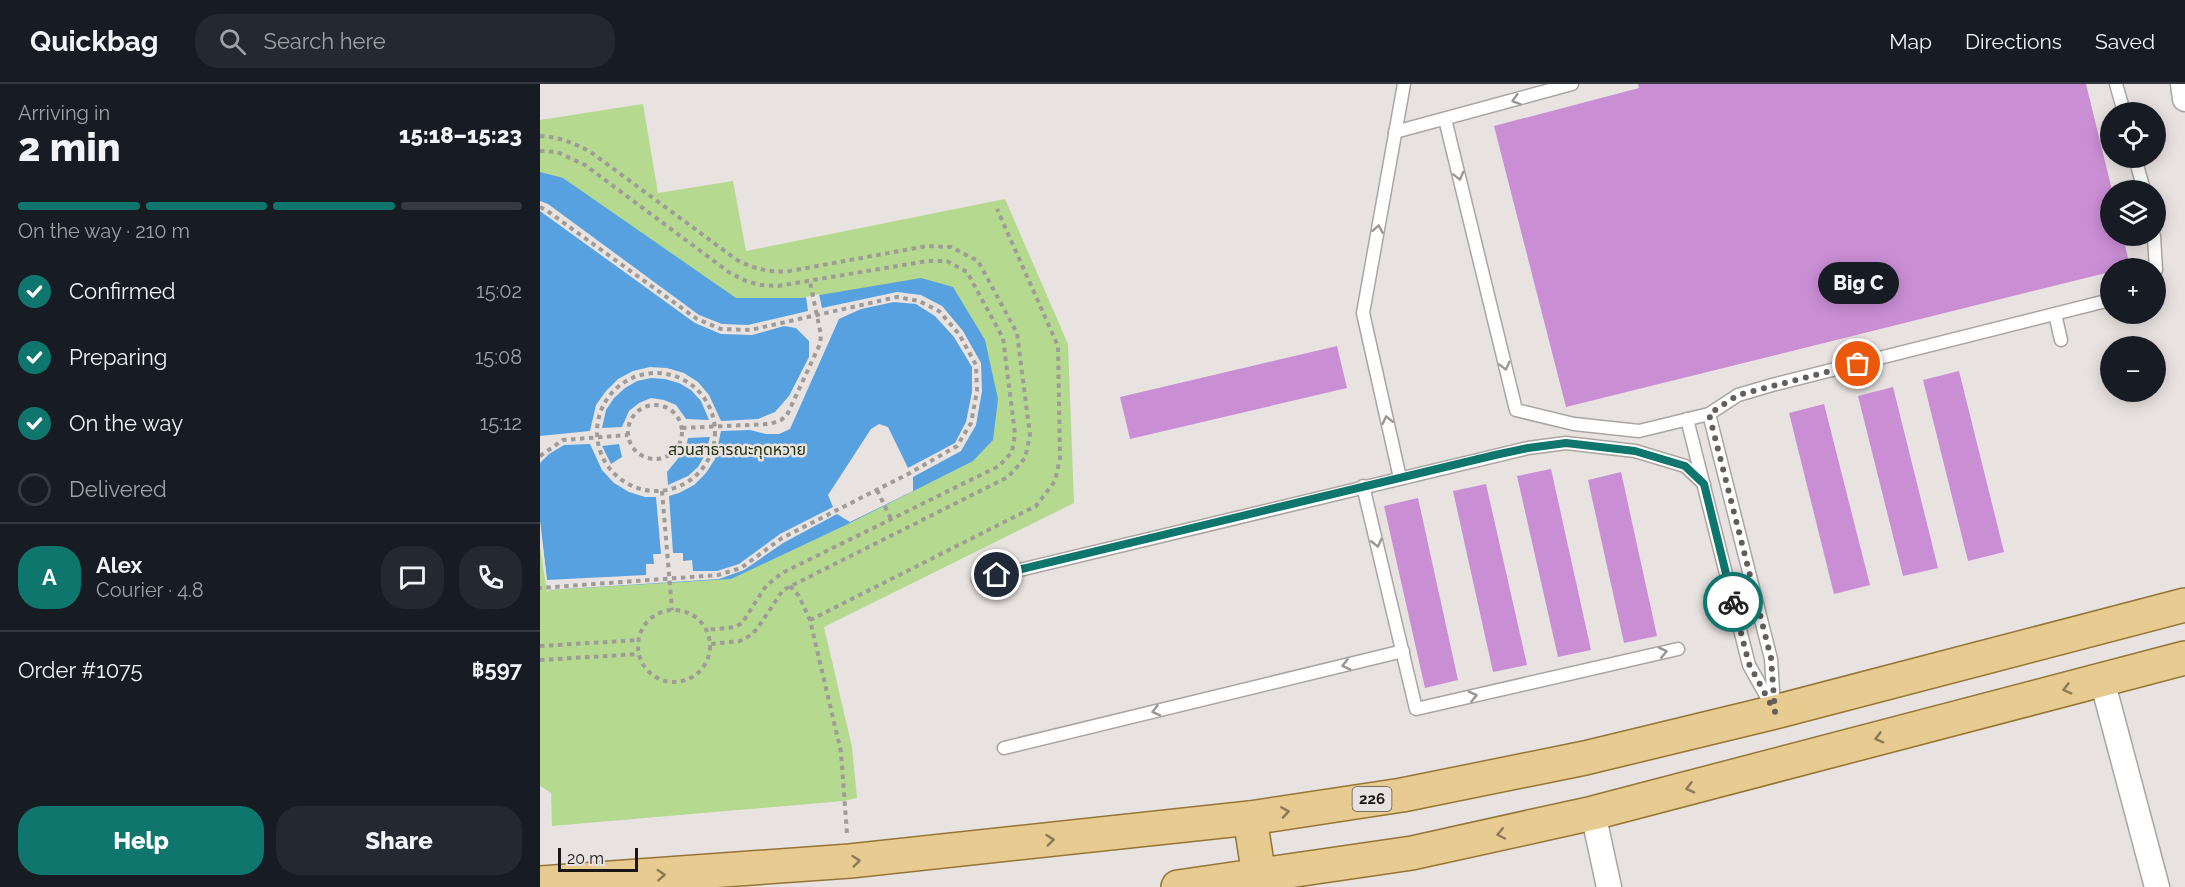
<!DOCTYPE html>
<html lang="en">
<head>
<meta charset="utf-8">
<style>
	body { margin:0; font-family:Raleway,"Noto Sans Thai",sans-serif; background:#242831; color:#f1f3f6; height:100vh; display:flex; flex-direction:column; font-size:22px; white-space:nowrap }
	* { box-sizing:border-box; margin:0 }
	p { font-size:20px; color:#9ea1a6 }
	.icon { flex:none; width:33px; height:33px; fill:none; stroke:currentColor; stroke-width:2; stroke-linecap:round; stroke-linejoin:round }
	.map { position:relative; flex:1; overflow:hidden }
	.sheet { display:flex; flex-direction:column; background:#171b24; width:540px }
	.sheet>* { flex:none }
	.buttons { position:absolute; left:1560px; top:18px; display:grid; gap:12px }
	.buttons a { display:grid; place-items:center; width:66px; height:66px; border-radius:50%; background:#171b24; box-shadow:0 3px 15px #0003; font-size:30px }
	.scale { position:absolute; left:18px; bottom:15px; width:80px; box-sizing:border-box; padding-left:6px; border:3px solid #191716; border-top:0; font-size:16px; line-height:21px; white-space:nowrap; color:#191716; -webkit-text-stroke:4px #e8e3e1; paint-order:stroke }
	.pin { position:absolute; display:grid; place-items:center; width:51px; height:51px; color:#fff; margin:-26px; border:3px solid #fff; border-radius:50%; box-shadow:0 2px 6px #0007 }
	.courier { position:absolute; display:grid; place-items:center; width:60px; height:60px; margin:-30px; border:4px solid #0f766e; border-radius:50%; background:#fff; color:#222; box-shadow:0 2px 8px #0007 }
	.bubble { position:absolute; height:42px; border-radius:21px; background:#171b24; box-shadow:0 3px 15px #0003; font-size:20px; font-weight:800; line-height:42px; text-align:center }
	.head em { font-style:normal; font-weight:800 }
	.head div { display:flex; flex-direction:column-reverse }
	.head { display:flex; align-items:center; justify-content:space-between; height:102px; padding:0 18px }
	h1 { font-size:39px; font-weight:800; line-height:45px }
	.bar { display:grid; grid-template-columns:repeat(4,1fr); gap:9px 6px; align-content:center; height:72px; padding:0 18px }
	.bar i { height:8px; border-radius:4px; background:#363941 }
	.bar .current { background:#0f766e }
	.bar p { grid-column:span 4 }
	.line { display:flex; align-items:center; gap:15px; padding:0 18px; border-top:2px solid #363941 }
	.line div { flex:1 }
	.round { display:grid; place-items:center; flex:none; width:63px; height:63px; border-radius:24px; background:#242831 }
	ol { padding:0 18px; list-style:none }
	li { display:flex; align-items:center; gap:18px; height:66px }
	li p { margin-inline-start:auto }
	li .icon { padding:6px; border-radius:50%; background:#0f766e; color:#fff; stroke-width:4 }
	li:last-child { color:#9ea1a6 }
	li i { width:33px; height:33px; border:3px solid #363941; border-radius:50% }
	.action { display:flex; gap:12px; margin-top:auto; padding:12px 18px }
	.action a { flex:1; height:69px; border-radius:24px; background:#0f766e; color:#fff; font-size:24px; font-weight:800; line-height:69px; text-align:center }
	.action a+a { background:#242831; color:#f1f3f6 }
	header { display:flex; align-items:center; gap:36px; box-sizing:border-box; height:84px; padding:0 30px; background:#171b24; border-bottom:2px solid #363941 }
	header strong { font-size:28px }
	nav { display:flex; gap:33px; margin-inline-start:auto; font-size:21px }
	.search { width:420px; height:54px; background:#242831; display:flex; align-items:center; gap:15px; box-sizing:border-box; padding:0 21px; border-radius:24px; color:#9ea1a6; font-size:22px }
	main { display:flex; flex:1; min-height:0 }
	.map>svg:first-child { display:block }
	.green { fill:#b5d98e }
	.water { fill:#57a1e1 }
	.pier { fill:#e8e3e1; fill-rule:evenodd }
	.building { fill:#ca8ed5 }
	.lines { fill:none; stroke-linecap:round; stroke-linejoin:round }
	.service-casing { stroke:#a9a5a3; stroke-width:15 }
	.minor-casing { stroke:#a9a5a3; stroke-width:27 }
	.primary-casing { stroke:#957535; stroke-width:36 }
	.path { stroke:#9f9b99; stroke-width:4; stroke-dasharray:4.5 4.5; stroke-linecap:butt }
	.service { stroke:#fff; stroke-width:12 }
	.minor { stroke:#fff; stroke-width:24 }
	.primary { stroke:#e8cb90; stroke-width:33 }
	.oneway { stroke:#989796 }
	.oneway2 { stroke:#8b7a59 }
	.done { stroke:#615e5d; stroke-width:6; stroke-dasharray:0 10.8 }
	.route { stroke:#0f766e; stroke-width:8 }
	.labels { text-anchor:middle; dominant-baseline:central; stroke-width:5; stroke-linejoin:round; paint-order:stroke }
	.shield { fill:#e8e3e1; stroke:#575453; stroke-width:1.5 }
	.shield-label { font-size:15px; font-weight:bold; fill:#191716 }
	.park-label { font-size:16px; fill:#22320f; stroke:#e8e3e1 }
</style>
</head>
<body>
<header>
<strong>Quickbag</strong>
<div class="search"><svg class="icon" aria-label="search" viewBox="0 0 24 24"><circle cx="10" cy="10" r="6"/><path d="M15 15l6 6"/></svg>Search here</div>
<nav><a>Map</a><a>Directions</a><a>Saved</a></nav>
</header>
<main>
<section class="sheet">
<div class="head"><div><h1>2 min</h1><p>Arriving in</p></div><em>15:18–15:23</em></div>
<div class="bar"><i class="current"></i><i class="current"></i><i class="current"></i><i></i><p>On the way · 210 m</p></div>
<ol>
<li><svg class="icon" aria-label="check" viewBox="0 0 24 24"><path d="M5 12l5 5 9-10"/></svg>Confirmed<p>15:02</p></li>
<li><svg class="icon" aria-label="check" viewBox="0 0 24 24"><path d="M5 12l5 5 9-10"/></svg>Preparing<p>15:08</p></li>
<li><svg class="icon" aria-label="check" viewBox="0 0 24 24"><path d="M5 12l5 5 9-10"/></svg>On the way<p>15:12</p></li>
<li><i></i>Delivered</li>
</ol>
<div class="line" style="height:108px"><b class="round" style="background:#0f766e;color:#fff">A</b><div><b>Alex</b><p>Courier · 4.8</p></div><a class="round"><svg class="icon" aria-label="chat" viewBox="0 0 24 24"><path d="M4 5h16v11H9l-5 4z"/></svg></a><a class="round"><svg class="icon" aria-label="phone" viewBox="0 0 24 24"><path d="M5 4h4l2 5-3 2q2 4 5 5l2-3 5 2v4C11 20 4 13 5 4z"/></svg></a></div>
<div class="line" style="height:78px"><div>Order #1075</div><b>฿597</b></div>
<div class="action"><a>Help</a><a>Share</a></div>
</section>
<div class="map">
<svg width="1645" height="803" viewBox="0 0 1645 803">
	<rect width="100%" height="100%" fill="#e8e3e1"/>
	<!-- green -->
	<polygon class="green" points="103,20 118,109 193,97 206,167 465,115 528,260 534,419 284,543 312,663 317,714 304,717 12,742 11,709 0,702 0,36"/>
	<!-- water -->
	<polygon class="water" points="0,88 23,94 196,214 262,214 381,194 413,203 445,256 458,315 453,356 433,377 310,439 191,495 8,506 0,437"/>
	<!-- pier -->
	<path class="pier" d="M0,117l8,3 151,111 23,9 26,1 60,-14 -2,-14 13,-3 3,14 75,-16 24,3 21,11 21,25 18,32 1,28 -6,34 -15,26 -48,26v14l-63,31 -13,-8 -54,29 -39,27 -25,9 -170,11 -2,3 -7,-47v-25l7,59 99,-5v-11h8l-1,-10h8l-5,-57h-11l-16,-5 -15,-9 -12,-13 -12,-26 -26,1 -15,9 -9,9v-27l50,-5 6,-26 10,-14 12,-12 15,-8 17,-4 17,1 17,5 14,9 11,13 12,26 37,-2 17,-7 14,-16 20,-39v-16l-13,-13 -12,-2 -32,9 -31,-1 -26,-11 -155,-112zM354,218l22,2 19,12 19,21 18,30v25l-6,30 -11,21 -47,25 -20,-41 -9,-3 -8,5 -43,66 5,12 -53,27 -41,30 -22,7h-24l-1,-11 -9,1v-8h-10l-4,-57 10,-3 15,-8 12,-12 9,-14 6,-28 29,-1 16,4h13l11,-5 49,-110 22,-10zM111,294l14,1 14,4 12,7 10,11 8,19 -23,-1 -10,-14 -12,-5 -13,-2 -12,5 -10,8 -7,16 -20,1 4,-18 8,-12 11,-10 12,-7zM170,353l-5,18 -7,12 -10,9 -20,9 -1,-13 18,-22 3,-12zM79,360l3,13 -11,7 -9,-18z"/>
	<!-- building -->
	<g class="building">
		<polygon points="1098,0 1546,0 1572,106 1570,152 1583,152 1590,183 1570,184 1570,188 1026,323 954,42 1099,4"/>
		<polygon points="797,262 807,304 590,355 580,313"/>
		<polygon points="1419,287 1464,468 1428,477 1383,296"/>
		<polygon points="1353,303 1398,484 1363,492 1318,312"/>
		<polygon points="1284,320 1330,501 1294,510 1249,329"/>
		<polygon points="1011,385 1051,566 1018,573 977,392"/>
		<polygon points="1081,388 1117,552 1084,559 1048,396"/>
		<polygon points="946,400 987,581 953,588 913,407"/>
		<polygon points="878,414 918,596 885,604 844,422"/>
	</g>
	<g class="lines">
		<!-- service casing -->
		<g class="service-casing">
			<g id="service">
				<polyline points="1576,0 1584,28"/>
				<polyline points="905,35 976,326 1034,340 1099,347 1169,330 1198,311 1232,301 1570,216"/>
				<polyline points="855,48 1032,0"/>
				<polyline points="1595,74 1604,106"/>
				<polyline points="1614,152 1616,186"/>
				<polyline points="1515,230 1521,256"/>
				<polyline points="1169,330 1231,575 1234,623"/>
				<polyline points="1147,335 1209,581 1234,626"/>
				<polyline points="860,394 823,229 864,0"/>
				<polyline points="823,402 876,625 1138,565"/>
				<polyline points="438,496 988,364 1026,359 1095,367 1145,382 1164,400"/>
				<polyline points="464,664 863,567"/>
			</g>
		</g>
		<!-- minor casing -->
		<g class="minor-casing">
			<g id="minor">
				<polyline points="1643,0 1645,15"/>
				<polyline points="1562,596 1617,803"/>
				<polyline points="1053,729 1069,803"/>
			</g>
		</g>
		<!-- primary casing -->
		<g class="primary-casing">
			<g id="primary">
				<polyline points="710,734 719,792"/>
				<polyline points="0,799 310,777 710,734 862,711 1045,674 1235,628 1645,521"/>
				<polyline points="638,803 872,769 1053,729 1645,574"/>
			</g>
		</g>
		<!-- path -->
		<g class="path">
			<path d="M0,52c19,1 35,7 52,17l145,107c18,9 33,13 53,11l137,-25 24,1 27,14 39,72 13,102 -5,23 -17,19 -225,113 -26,39 -6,6 -11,6 -30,3"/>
			<polyline points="0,67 17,68 45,81 190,189 206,197 220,201 238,202 387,177 407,177 427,188 463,254 475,350 472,368 459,382 242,489 226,502 202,539 195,543 167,546"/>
			<polyline points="0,123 6,126 157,235 181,245 210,246 357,213 379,217 399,227 419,250 436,281 437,307 431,339 417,362 370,389 242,454 201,484 178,491 0,504"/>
			<circle cx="116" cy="348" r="59"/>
			<circle cx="115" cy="348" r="27"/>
			<polyline points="142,344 230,340 241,336 247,331 280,260 281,251 270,198"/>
			<polyline points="0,372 23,356 88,351"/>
			<polyline points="337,406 351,435"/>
			<polyline points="122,407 132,526"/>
			<polyline points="250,502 259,512 270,536 301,668 307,750"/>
			<circle cx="134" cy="562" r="36"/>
			<polyline points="270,536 496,422 515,397 520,374 518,262 457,125"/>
			<polyline points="0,562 99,556"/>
			<polyline points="0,576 99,570"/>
		</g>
		<!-- service -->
		<use href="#service" class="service"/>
		<!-- minor -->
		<use href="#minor" class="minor"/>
		<!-- primary -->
		<use href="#primary" class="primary"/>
	</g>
	<!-- one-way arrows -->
	<defs><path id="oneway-chevron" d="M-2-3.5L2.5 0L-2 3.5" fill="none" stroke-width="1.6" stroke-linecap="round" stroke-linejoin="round" transform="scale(1.5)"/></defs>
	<g class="oneway">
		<use href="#oneway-chevron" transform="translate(976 16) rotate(164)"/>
		<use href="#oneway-chevron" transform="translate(919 92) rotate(76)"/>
		<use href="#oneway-chevron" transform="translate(838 145) rotate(-80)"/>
		<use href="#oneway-chevron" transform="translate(965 282) rotate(76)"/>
		<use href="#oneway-chevron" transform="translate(847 336) rotate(-103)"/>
		<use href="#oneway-chevron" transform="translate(837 459) rotate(77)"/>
		<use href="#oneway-chevron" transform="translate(1123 568) rotate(-13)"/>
		<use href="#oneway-chevron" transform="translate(806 581) rotate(166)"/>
		<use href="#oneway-chevron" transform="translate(933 612) rotate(-13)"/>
		<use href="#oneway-chevron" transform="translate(616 627) rotate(166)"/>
	</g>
	<g class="oneway2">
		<use href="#oneway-chevron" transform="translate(1527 605) rotate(165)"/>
		<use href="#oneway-chevron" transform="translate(1339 654) rotate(165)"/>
		<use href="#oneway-chevron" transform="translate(1150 704) rotate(165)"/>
		<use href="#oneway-chevron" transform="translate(745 728) rotate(-9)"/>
		<use href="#oneway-chevron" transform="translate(961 750) rotate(168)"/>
		<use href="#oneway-chevron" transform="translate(510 756) rotate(-6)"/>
		<use href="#oneway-chevron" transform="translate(316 777) rotate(-6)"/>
		<use href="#oneway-chevron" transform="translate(121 791) rotate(-4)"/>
	</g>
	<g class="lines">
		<!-- done -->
		<polyline class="done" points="1193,518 1209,580 1235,628 1231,574 1169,330 1198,311 1318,280"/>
		<!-- route -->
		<polyline class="route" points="457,491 955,371 988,364 1026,359 1095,367 1145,382 1164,400 1193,518"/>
	</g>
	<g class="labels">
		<!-- shield labels -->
		<rect class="shield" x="812.5" y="703" width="39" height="24" rx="4.5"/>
		<g class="shield-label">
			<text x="832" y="715">226</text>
		</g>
		<!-- park labels -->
		<g class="park-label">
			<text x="197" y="365">สวนสาธารณะกุดหวาย</text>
		</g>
	</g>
</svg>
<div class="buttons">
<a><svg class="icon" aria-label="locate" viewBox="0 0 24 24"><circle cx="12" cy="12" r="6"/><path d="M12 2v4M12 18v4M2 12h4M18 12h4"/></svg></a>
<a><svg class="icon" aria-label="layers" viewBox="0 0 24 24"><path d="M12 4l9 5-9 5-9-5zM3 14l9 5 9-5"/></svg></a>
<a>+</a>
<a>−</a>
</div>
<div class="scale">20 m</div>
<div class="pin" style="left:1318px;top:280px;background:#ea580c"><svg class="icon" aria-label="bag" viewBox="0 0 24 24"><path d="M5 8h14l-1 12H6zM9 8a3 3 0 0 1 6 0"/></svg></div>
<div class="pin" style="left:457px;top:491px;background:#1f2937"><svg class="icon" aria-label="home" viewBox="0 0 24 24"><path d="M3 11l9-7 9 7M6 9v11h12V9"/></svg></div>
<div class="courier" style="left:1193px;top:518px"><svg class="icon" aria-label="bike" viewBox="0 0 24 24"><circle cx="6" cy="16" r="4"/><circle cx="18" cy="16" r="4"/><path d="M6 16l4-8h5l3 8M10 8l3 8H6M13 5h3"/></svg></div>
<div class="bubble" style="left:1278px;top:178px;width:81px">Big C</div>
</div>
</main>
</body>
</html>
